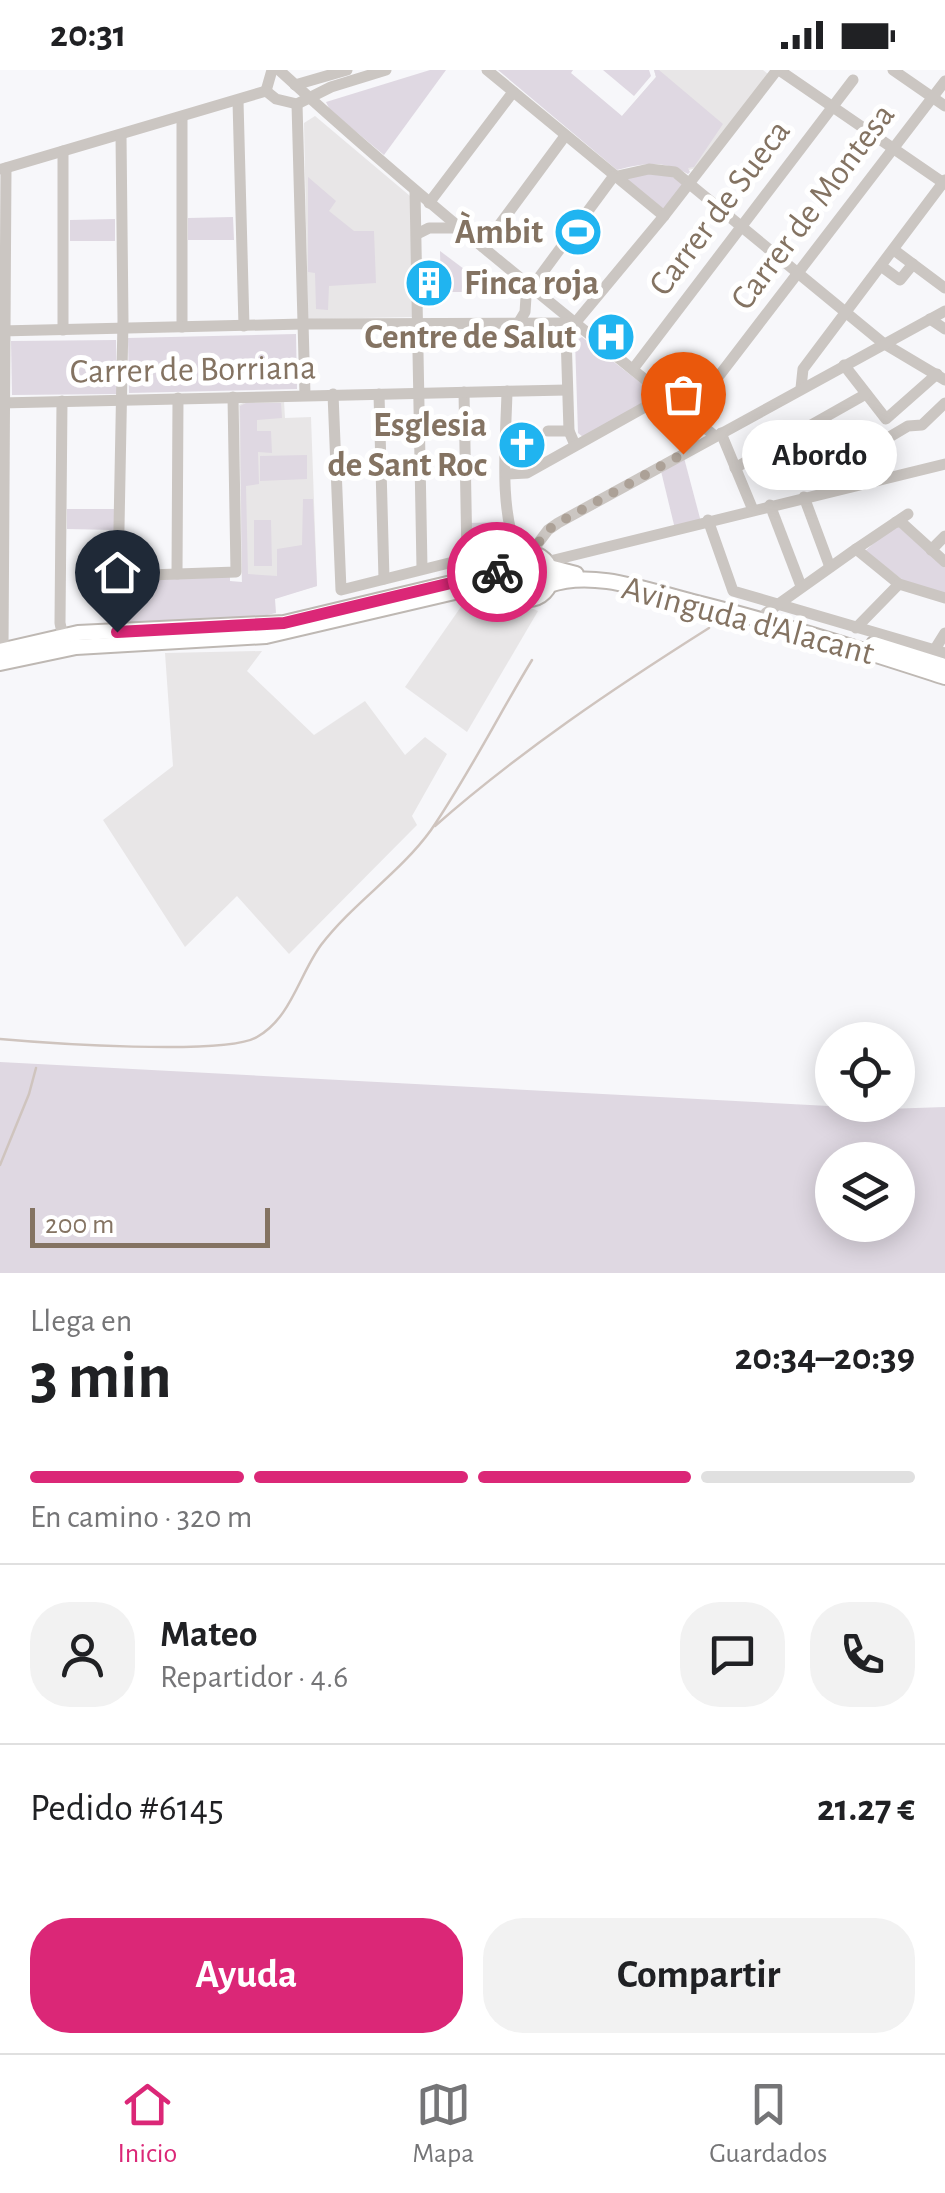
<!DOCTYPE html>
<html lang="es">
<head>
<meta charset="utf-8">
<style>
	body { margin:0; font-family:"Alegreya Sans",sans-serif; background:#f2f2f2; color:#202124; height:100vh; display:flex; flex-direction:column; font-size:38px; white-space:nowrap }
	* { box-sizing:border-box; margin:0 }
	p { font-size:32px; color:#757577 }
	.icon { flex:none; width:55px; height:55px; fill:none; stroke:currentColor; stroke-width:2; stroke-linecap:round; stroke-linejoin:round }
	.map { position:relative; height:1203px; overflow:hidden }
	.drawer { display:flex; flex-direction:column; background:#fff; flex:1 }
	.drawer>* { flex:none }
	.tools { position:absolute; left:815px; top:952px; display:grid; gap:20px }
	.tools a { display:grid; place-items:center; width:100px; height:100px; border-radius:50%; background:#fff; box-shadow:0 5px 25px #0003; font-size:50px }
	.scale { position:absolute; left:30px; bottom:25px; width:240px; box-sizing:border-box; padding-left:10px; border:5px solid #847362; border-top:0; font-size:28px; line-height:35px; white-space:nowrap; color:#847362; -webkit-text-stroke:8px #fff; paint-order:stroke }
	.pin { position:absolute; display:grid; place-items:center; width:85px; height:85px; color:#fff; margin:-102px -42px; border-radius:50% 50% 50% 0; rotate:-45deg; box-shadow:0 0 10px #0007 }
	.pin .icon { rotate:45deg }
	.courier { position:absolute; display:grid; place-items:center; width:100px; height:100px; margin:-50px; border:8px solid #db2777; border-radius:50%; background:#fff; color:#222; box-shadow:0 2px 12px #0007 }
	.bubble { position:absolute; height:70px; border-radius:35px; background:#fff; box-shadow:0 5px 25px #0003; font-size:32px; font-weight:600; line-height:70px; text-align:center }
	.head em { font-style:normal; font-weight:600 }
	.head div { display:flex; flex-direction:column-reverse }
	.head { display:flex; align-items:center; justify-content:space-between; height:170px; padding:0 30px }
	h1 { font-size:65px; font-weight:600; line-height:75px }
	.bar { display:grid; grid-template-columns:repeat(4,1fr); gap:15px 10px; align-content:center; height:120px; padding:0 30px }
	.bar i { height:12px; border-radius:8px; background:#e0e0e0 }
	.bar .current { background:#db2777 }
	.bar p { grid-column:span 4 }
	.line { display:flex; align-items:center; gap:25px; padding:0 30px; border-top:2px solid #e0e0e0 }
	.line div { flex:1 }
	.round { display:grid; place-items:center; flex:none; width:105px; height:105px; border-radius:40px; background:#f2f2f2 }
	.primary-button { display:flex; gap:20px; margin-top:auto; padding:20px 30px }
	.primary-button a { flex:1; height:115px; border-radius:40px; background:#db2777; color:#fff; font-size:40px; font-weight:600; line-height:115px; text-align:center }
	.primary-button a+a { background:#f2f2f2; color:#202124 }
	.status { display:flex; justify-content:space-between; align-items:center; height:70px; padding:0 50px; background:#fff; direction:ltr }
	.status svg { height:28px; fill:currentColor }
	.menu { display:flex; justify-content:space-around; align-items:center; height:140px; border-top:2px solid #e0e0e0; background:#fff; font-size:28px; color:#757577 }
	.menu a { display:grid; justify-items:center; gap:5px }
	.menu .current { color:#db2777 }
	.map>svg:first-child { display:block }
	.built { fill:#e8e6e7 }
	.green { fill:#dfd8e2; fill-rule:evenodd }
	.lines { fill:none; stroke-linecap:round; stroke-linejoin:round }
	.stream { stroke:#cfc4be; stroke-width:2.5 }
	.major-casing { stroke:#beb8b3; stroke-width:18 }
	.minor { stroke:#cbc6c2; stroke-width:11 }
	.major { stroke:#fff; stroke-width:14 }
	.done { stroke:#aca197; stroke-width:10; stroke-dasharray:0 18 }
	.route { stroke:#db2777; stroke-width:12 }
	.labels { text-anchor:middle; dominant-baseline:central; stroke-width:10; stroke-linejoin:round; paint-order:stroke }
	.street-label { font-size:35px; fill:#847362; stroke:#fff }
	.poi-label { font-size:35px; font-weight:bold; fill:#847362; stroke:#fff; text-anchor:end }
</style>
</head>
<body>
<div class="status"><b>20:31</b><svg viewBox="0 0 49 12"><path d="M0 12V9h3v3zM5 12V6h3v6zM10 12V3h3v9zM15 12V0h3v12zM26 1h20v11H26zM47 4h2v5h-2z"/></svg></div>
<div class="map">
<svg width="945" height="1203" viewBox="0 0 945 1203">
	<rect width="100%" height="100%" fill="#f7f7fa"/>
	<!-- built -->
	<g class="built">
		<polygon points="654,0 763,0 768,4 696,98 689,100 622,46 656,7"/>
		<polygon points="315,46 410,126 413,247 308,249 304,53"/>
		<polygon points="284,331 285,348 311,347 317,516 269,530 242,522 239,335 245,332"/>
		<polygon points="493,521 538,541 467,662 405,617 465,531"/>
		<polygon points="262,581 247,601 314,665 365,631 405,685 425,667 447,684 412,746 417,755 289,884 237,826 185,877 103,750 173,696 165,583"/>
	</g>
	<!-- green -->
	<g class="green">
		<polygon points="430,0 446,0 384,85 330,40 326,32"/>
		<path d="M498,0h75l-2,3 51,43 34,-39 -2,-7h5l64,54 -29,43 -6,1 2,4 -2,2c-25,-14 -44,-11 -71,-4z"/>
		<polygon points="603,0 649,0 651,6 634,26"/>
		<polygon points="664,101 685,115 664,142 621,108"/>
		<polygon points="308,107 336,131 329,141 354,161 374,161 376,213 329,216 328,240 316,239 315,203 308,202"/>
		<polygon points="233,147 234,170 188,170 188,148"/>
		<polygon points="115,149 115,171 70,171 70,150"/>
		<polygon points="440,181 468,202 462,222 441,222"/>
		<polygon points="296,264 297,319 129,323 128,268"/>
		<polygon points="582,267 651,321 651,331 583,367 578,363 575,271"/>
		<polygon points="116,270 117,324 12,325 11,271"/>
		<polygon points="246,333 281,333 282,348 257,350 257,361 271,361 272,383 258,382 259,414 246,416 248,504 277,506 277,479 302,475 303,429 313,429 317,516 275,529 276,543 250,549 234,548 233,558 117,561 119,506 230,503 230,511 242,512 240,336"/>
		<polygon points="683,384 701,452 675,459 660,397"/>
		<polygon points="307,385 307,409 260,411 260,386"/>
		<polygon points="67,439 114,439 114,460 67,459"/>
		<polygon points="254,450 271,450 272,496 254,496"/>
		<polygon points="503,452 512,481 503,487 471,482 468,453"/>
		<polygon points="893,456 899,457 945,498 945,526 908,514 865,481"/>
		<circle cx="529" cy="506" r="16"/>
		<path d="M0,992l886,47 59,-2v166h-945zM832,1090h66v65h-66z"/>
	</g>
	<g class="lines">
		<!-- stream -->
		<g class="stream">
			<path d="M435,756c84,-74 179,-138 274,-198"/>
			<path d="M0,969c45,4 224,17 257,-2 34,-19 42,-62 64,-92 32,-42 79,-72 110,-115 37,-54 67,-114 101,-170"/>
			<polyline points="0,1095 29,1024 36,998"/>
		</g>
		<!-- major casing -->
		<g class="major-casing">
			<g id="major">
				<circle cx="528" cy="506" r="23"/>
				<polyline points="549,497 576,504"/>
				<path d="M549,515c44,-16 100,6 144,17 85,21 168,48 252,75"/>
				<polyline points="874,574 945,596"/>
				<polyline points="0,581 78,563 284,553 506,500"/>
				<polyline points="0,593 76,577 266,566 463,520 488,516 509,518"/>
			</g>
		</g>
		<!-- minor -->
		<g class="minor">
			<path d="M279,0c140,128 288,247 436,366"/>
			<polyline points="487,0 664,146"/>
			<polyline points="779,0 945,114"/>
			<polyline points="893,0 945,36"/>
			<polyline points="295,15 347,0"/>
			<polyline points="266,21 276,29 297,34 331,17 386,0"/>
			<polyline points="266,21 272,0"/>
			<polyline points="238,31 244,256"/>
			<polyline points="297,34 305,325"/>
			<polyline points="182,47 182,257"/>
			<polyline points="2,99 266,21"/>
			<polyline points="613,107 649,99 675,102 883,273 945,310"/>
			<polyline points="415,121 422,498"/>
			<polyline points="429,133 513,22"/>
			<polyline points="417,164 429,158 460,158"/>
			<polyline points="483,177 565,66"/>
			<polyline points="894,180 945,218"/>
			<polyline points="881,196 900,210 913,194"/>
			<polyline points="532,217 613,107"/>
			<polyline points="930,249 945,259"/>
			<polyline points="519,252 525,242 527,212"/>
			<polyline points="63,260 63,81"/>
			<polyline points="0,261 303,254 577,253"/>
			<polyline points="844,295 886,349 937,304"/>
			<polyline points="633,299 853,10"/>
			<polyline points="801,318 803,299 945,110"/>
			<path d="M507,321c-1,49 -9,120 12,164"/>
			<polyline points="464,322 467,488"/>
			<polyline points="333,324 341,520 473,487 493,488 508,497"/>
			<polyline points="379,324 384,509"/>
			<polyline points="62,331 60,553 63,567"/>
			<polyline points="0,333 567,320"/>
			<polyline points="689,345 945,11"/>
			<polyline points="548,361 569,361"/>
			<polyline points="721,363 753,440"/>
			<polyline points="575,375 569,361 566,264 664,146 777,0"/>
			<polyline points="735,398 866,324"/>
			<polyline points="506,404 527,403 654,332 662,323"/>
			<polyline points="865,413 859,385 908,356 922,355 945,333"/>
			<polyline points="804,427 830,497"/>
			<polyline points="770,435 801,516"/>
			<polyline points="908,444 856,479 899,514 945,528"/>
			<polyline points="708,450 733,521 945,583"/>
			<polyline points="896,452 901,452 945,492"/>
			<polyline points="931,480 945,466"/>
			<polyline points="530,484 548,460 558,453 945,241"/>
			<polyline points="546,492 945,394"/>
			<polyline points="177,504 178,328"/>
			<polyline points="119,506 236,502 233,327"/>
			<polyline points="766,543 856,479"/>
			<polyline points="856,558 899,514"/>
			<polyline points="117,561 123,250 121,65"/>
			<polyline points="935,579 945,563"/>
			<polyline points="3,580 6,98"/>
		</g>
		<!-- major -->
		<use href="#major" class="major"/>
	</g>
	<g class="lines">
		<!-- done -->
		<path class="done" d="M497,502c14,-3 16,-18 33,-18l18,-24 10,-7 125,-69"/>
		<!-- route -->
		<polyline class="route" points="117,562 284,553 497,502"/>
	</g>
	<!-- icons -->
	<defs>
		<g id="stadium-disc" transform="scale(2.5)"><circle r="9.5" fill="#20b4f0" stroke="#fff"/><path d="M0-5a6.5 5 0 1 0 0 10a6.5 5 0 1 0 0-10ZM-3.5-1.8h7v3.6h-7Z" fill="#fff"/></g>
		<g id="building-disc" transform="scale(2.5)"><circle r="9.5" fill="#20b4f0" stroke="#fff"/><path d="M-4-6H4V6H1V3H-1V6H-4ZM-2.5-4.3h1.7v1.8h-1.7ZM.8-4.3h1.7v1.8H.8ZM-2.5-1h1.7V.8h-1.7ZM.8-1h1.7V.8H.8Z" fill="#fff"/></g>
		<g id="hospital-disc" transform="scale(2.5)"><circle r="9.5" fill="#20b4f0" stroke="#fff"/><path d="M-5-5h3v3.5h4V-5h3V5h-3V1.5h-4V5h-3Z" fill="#fff"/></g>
		<g id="church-disc" transform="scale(2.5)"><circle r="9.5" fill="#20b4f0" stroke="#fff"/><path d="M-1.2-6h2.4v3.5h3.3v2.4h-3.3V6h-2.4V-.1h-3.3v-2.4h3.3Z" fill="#fff"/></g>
	</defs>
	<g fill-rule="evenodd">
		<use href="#stadium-disc" x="578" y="162"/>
		<use href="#building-disc" x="429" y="213"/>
		<use href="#hospital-disc" x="611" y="267"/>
		<use href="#church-disc" x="522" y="375"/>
	</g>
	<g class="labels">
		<!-- street labels -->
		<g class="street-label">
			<text transform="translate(813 137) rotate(-53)">Carrer de Montesa</text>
			<text transform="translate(720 138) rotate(-53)">Carrer de Sueca</text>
			<text transform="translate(193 300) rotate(-1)">Carrer de Borriana</text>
			<text transform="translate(748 551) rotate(15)">Avinguda d'Alacant</text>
		</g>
		<!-- poi labels -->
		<g class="poi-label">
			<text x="543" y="162">Àmbit</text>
			<text x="464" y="213" text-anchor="start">Finca roja</text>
			<text x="576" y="267">Centre de Salut</text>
			<text x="487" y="355">Esglesia<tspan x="487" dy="40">de Sant Roc</tspan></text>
		</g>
	</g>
</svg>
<div class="tools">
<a><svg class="icon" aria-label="locate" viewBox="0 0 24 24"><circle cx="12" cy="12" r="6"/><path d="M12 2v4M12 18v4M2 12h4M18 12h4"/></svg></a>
<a><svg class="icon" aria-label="layers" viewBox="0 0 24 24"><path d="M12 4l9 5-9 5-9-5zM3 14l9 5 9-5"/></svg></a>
</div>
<div class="scale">200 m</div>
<div class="pin" style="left:683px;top:384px;background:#ea580c"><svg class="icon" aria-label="bag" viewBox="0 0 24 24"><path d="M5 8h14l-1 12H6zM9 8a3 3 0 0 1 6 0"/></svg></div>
<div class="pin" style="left:117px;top:562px;background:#1f2937"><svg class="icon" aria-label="home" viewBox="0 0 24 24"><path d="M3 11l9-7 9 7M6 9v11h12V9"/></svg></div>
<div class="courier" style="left:497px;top:502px"><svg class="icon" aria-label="bike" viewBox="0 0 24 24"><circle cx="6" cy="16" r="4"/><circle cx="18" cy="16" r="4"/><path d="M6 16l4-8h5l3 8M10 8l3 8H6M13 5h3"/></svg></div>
<div class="bubble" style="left:742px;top:350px;width:155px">Abordo</div>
</div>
<section class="drawer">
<div class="head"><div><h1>3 min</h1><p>Llega en</p></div><em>20:34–20:39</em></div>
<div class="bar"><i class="current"></i><i class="current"></i><i class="current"></i><i></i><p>En camino · 320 m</p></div>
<div class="line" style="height:180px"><a class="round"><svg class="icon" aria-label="person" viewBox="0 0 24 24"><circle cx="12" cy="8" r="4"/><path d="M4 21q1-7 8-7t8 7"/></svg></a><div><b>Mateo</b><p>Repartidor · 4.6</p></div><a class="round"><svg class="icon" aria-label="chat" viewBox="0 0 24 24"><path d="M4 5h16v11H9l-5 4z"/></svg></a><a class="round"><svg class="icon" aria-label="phone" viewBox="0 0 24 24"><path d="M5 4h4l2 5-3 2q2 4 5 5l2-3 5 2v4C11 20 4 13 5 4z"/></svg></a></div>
<div class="line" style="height:130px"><div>Pedido #6145</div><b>21.27 €</b></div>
<div class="primary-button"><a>Ayuda</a><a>Compartir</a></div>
</section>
<nav class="menu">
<a class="current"><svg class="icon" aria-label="home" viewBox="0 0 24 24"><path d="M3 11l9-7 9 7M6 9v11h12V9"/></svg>Inicio</a>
<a><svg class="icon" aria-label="map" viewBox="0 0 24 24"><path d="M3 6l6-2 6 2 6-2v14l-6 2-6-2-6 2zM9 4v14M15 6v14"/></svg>Mapa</a>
<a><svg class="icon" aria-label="saved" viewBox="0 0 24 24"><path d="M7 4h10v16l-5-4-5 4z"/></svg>Guardados</a>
</nav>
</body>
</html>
